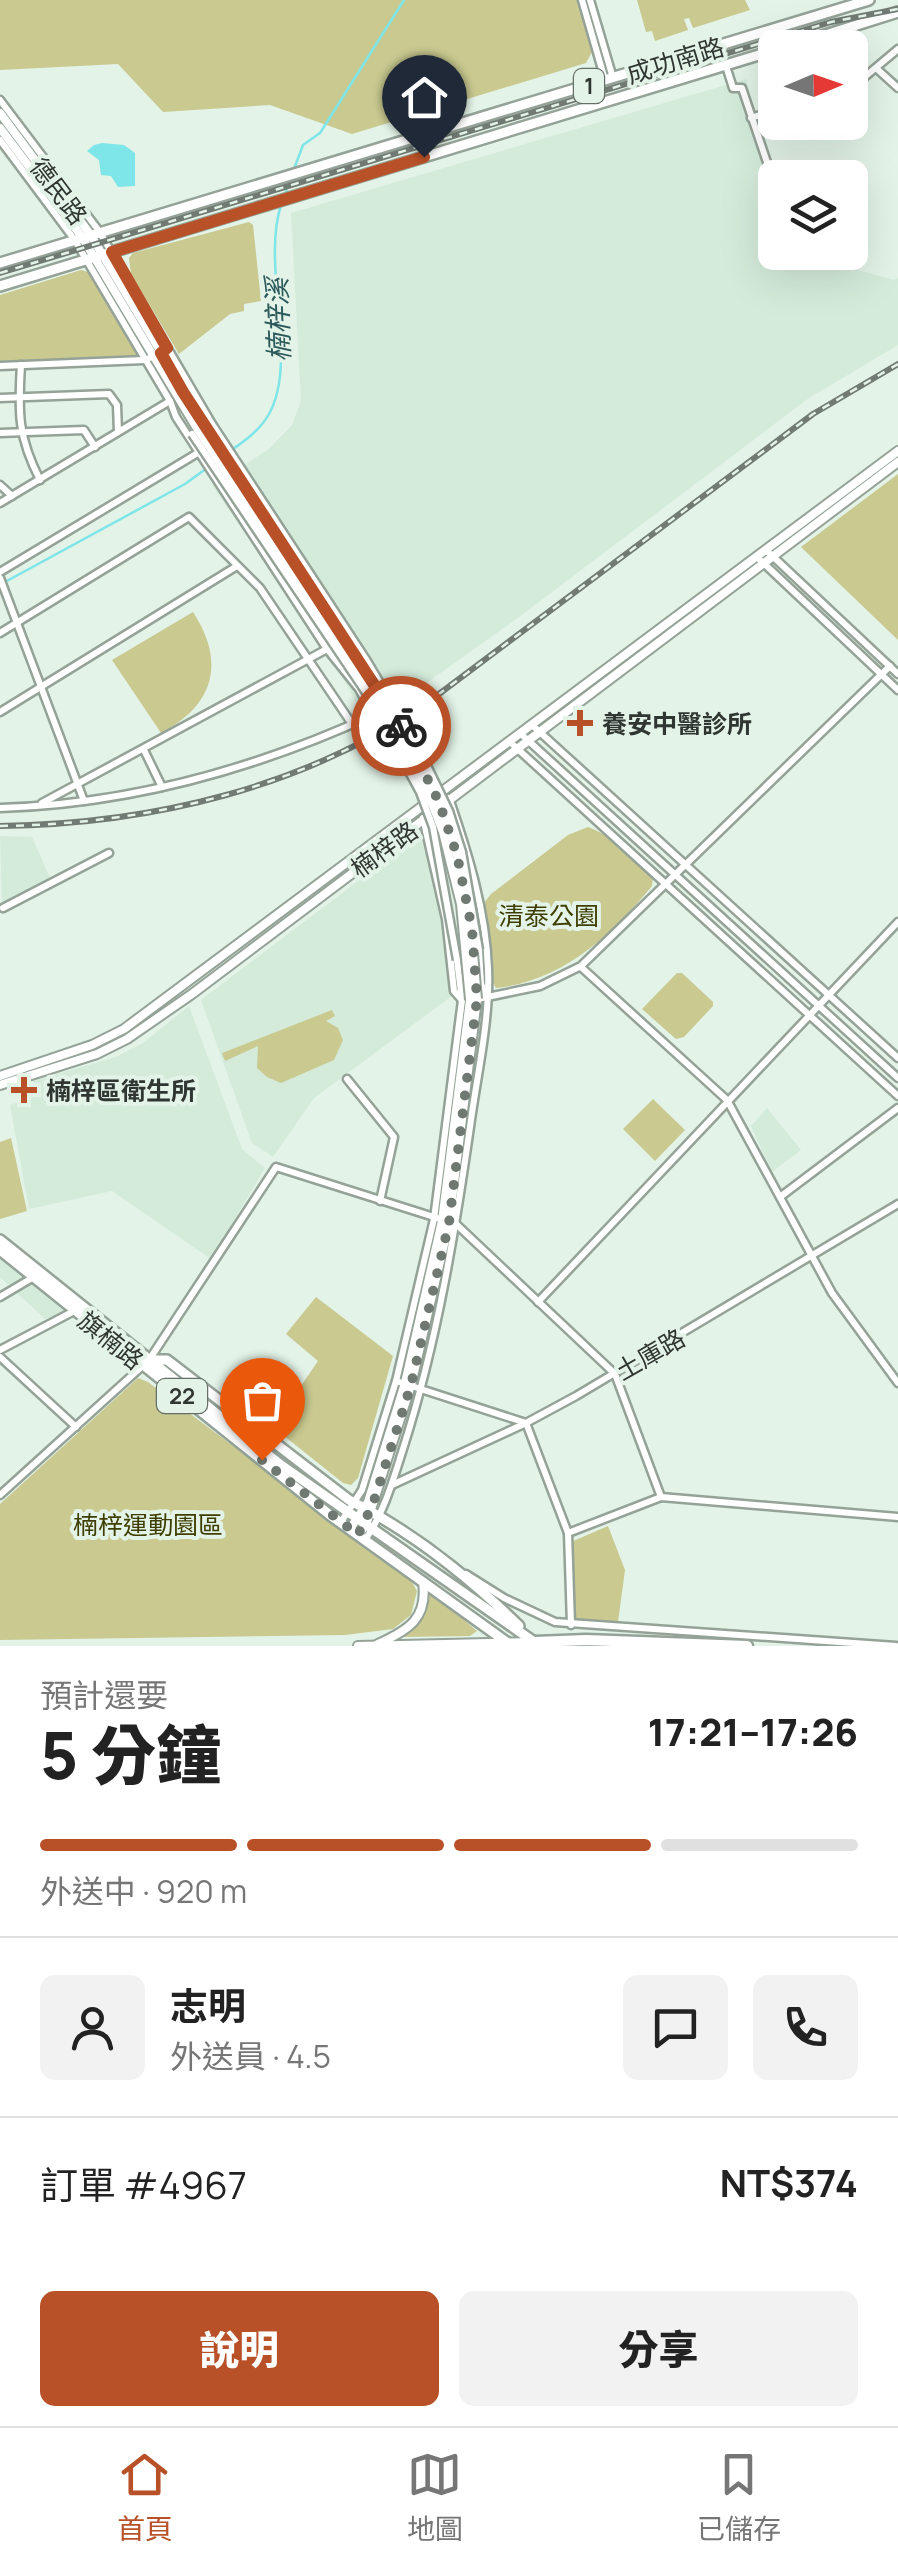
<!DOCTYPE html>
<html lang="zh-TW">
<head>
<meta charset="utf-8">
<style>
	body { margin:0; font-family:Manrope,"Noto Sans TC",sans-serif; background:#f2f2f2; color:#222; height:100vh; display:flex; flex-direction:column; font-size:38px; white-space:nowrap }
	* { box-sizing:border-box; margin:0 }
	p { font-size:32px; color:#767676 }
	.icon { flex:none; width:55px; height:55px; fill:none; stroke:currentColor; stroke-width:2; stroke-linecap:round; stroke-linejoin:round }
	.map { position:relative; height:1646px; overflow:hidden }
	.sheet { display:flex; flex-direction:column; background:#fff; flex:1 }
	.sheet>* { flex:none }
	.needle { width:65px; rotate:88deg }
	.tools { position:absolute; left:758px; top:30px; display:grid; gap:20px }
	.tools a { display:grid; place-items:center; width:110px; height:110px; border-radius:15px; background:#fff; box-shadow:0 10px 40px #0002; font-size:50px }
	.pin { position:absolute; display:grid; place-items:center; width:85px; height:85px; color:#fff; margin:-102px -42px; border-radius:50% 50% 50% 0; rotate:-45deg; box-shadow:0 0 10px #0007 }
	.pin .icon { rotate:45deg }
	.courier { position:absolute; display:grid; place-items:center; width:100px; height:100px; margin:-50px; border:8px solid #b85127; border-radius:50%; background:#fff; color:#222; box-shadow:0 2px 12px #0007 }
	.overview em { font-style:normal; font-weight:800 }
	.overview div { display:flex; flex-direction:column-reverse }
	.overview { display:flex; align-items:center; justify-content:space-between; height:170px; padding:0 40px }
	h1 { font-size:65px; font-weight:800; line-height:75px }
	.bar { display:grid; grid-template-columns:repeat(4,1fr); gap:15px 10px; align-content:center; height:120px; padding:0 40px }
	.bar i { height:12px; border-radius:8px; background:#e0e0e0 }
	.bar .current { background:#b85127 }
	.bar p { grid-column:span 4 }
	.line { display:flex; align-items:center; gap:25px; padding:0 40px; border-top:2px solid #e0e0e0 }
	.line div { flex:1 }
	.round { display:grid; place-items:center; flex:none; width:105px; height:105px; border-radius:15px; background:#f2f2f2 }
	.primary-button { display:flex; gap:20px; margin-top:auto; padding:20px 40px }
	.primary-button a { flex:1; height:115px; border-radius:15px; background:#b85127; color:#fff; font-size:40px; font-weight:800; line-height:115px; text-align:center }
	.primary-button a+a { background:#f2f2f2; color:#222 }
	.menu { display:flex; justify-content:space-around; align-items:center; height:140px; border-top:2px solid #e0e0e0; background:#fff; font-size:28px; color:#767676 }
	.menu a { display:grid; justify-items:center; gap:5px }
	.menu .current { color:#b85127 }
	.map>svg:first-child { display:block }
	.built { fill:#d4ebda }
	.green { fill:#c9c990 }
	.water { fill:#7ee5e8 }
	.lines { fill:none; stroke-linecap:round; stroke-linejoin:round }
	.stream { stroke:#7ee5e8; stroke-width:2.5 }
	.minor-casing { stroke:#94a297; stroke-width:11 }
	.tertiary-casing { stroke:#94a297; stroke-width:12 }
	.primary-casing { stroke:#94a297; stroke-width:14 }
	.motorway-casing { stroke:#94a297; stroke-width:15 }
	.minor { stroke:#fff; stroke-width:6 }
	.tertiary { stroke:#fff; stroke-width:8 }
	.primary { stroke:#fff; stroke-width:9 }
	.motorway { stroke:#fff; stroke-width:10 }
	.rail-casing { stroke:#717b74; stroke-width:6 }
	.rail { stroke:#e3f3e7; stroke-width:2.5; stroke-dasharray:8; stroke-linecap:butt }
	.minor-bridge-casing { stroke:#94a297; stroke-width:11; stroke-linecap:butt }
	.tertiary-bridge-casing { stroke:#94a297; stroke-width:12; stroke-linecap:butt }
	.minor-bridge { stroke:#fff; stroke-width:6 }
	.tertiary-bridge { stroke:#fff; stroke-width:8 }
	.done { stroke:#6f7871; stroke-width:10; stroke-dasharray:0 18 }
	.route { stroke:#b85127; stroke-width:12 }
	.poi-dot { fill:#b85127; stroke:#e3f3e7; stroke-width:4 }
	.labels { text-anchor:middle; dominant-baseline:central; stroke-width:8; stroke-linejoin:round; paint-order:stroke }
	.shield { fill:#e3f3e7; stroke:#666f68; stroke-width:2.5 }
	.shield-label { font-size:22px; font-weight:bold; fill:#303632 }
	.street-label { font-size:25px; fill:#303632; stroke:#e3f3e7 }
	.poi-label { font-size:25px; font-weight:bold; fill:#303632; stroke:#e3f3e7; text-anchor:start }
	.park-label { font-size:25px; fill:#3f3e01; stroke:#e3f3e7 }
	.water-label { font-size:28px; font-style:italic; fill:#2d5b5c; stroke:#e3f3e7 }
</style>
</head>
<body>
<div class="map">
<svg width="898" height="1646" viewBox="0 0 898 1646">
	<rect width="100%" height="100%" fill="#e3f3e7"/>
	<!-- built -->
	<g class="built">
		<polygon points="746,79 775,181 775,252 796,253 894,280 898,278 898,345 809,398 519,617 411,694 367,720 333,662 212,485 269,449 292,425 301,401 291,213"/>
		<polygon points="420,834 444,919 452,996 314,1098 273,1157 252,1143 201,1000"/>
		<polygon points="0,836 32,837 51,880 2,904"/>
		<polygon points="189,1006 242,1149 265,1168 211,1259 112,1191 29,1209 10,1105 37,1096 33,1081 116,1057 143,1043"/>
		<polygon points="767,1108 801,1150 772,1172 751,1126"/>
		<polygon points="0,1254 66,1311 45,1319 0,1277"/>
	</g>
	<!-- green -->
	<g class="green">
		<polygon points="0,0 577,0 593,50 586,63 352,134 270,105 163,112 118,64 0,70"/>
		<polygon points="637,0 745,0 750,10 693,28 689,18 684,19 688,30 655,41 652,31 646,32"/>
		<polygon points="249,222 253,225 261,301 244,304 244,311 230,314 179,354 131,274 129,258 133,253"/>
		<polygon points="81,270 91,273 138,357 0,361 0,295"/>
		<polygon points="898,474 898,640 801,547"/>
		<path d="M193,612c33,51 21,93 -32,121l-49,-73z"/>
		<path d="M588,827c27,10 45,31 65,51l-1,8c-41,50 -90,95 -156,102l-6,-10 -6,-75 7,-9 77,-59z"/>
		<polygon points="677,973 682,973 713,1002 713,1006 684,1037 676,1039 642,1009"/>
		<polygon points="332,1010 335,1016 326,1021 338,1028 343,1040 334,1060 281,1083 267,1077 257,1068 258,1046 225,1061 222,1053"/>
		<polygon points="653,1099 685,1130 655,1161 623,1129"/>
		<polygon points="11,1138 27,1211 0,1219 0,1142"/>
		<polygon points="316,1297 393,1356 358,1478 351,1485 343,1483 273,1427 318,1361 286,1334"/>
		<polygon points="138,1378 148,1382 410,1579 417,1591 411,1615 393,1629 345,1635 0,1640 0,1504"/>
		<polygon points="608,1526 625,1570 618,1622 573,1619 571,1542"/>
		<polygon points="431,1591 477,1631 470,1636 401,1637 422,1617"/>
	</g>
	<!-- water -->
	<polygon class="water" points="102,143 124,145 135,153 135,186 118,187 111,176 101,175 99,160 87,151 94,145"/>
	<g class="lines">
		<!-- stream -->
		<g class="stream">
			<polyline points="294,169 303,145 320,133 404,0"/>
			<polyline points="284,197 291,177"/>
			<path d="M230,451c15,-10 30,-21 39,-37 30,-54 -8,-147 12,-209"/>
			<polyline points="5,582 185,484 207,468"/>
		</g>
		<!-- minor casing -->
		<g class="minor-casing">
			<g id="minor">
				<polyline points="582,0 605,80"/>
				<polyline points="590,0 613,78"/>
				<polyline points="726,66 733,88 742,88 775,186"/>
				<polyline points="876,68 898,88"/>
				<polyline points="850,85 861,80 898,49"/>
				<polyline points="0,100 99,231 212,424"/>
				<polyline points="751,118 775,110"/>
				<path d="M0,140l74,99 96,162 6,16 151,232 32,40 14,26c-118,54 -243,89 -373,93"/>
				<polyline points="794,178 801,173"/>
				<path d="M21,365c-3,48 -3,72 19,115"/>
				<polyline points="0,366 144,360 158,355"/>
				<polyline points="0,398 109,394 117,405 118,432"/>
				<polyline points="0,433 84,430 95,447"/>
				<polyline points="0,485 12,496"/>
				<polyline points="0,503 170,401"/>
				<polyline points="766,550 898,674"/>
				<polyline points="757,557 898,690"/>
				<polyline points="0,572 201,451"/>
				<polyline points="0,578 84,801"/>
				<polyline points="0,633 189,517 260,588 352,724"/>
				<polyline points="0,712 237,566"/>
				<polyline points="532,725 898,1058"/>
				<polyline points="521,734 898,1078"/>
				<polyline points="510,742 898,1096"/>
				<polyline points="144,750 162,787"/>
				<polyline points="42,803 327,649"/>
				<polyline points="423,818 446,919 454,991 461,999"/>
				<polyline points="3,908 109,853"/>
				<polyline points="479,950 481,984 487,997"/>
				<polyline points="581,967 727,1100 832,1293 898,1383"/>
				<polyline points="473,1000 540,986 581,966 890,666"/>
				<polyline points="347,1079 394,1137 380,1201"/>
				<polyline points="780,1197 898,1108"/>
				<polyline points="0,1297 37,1275"/>
				<polyline points="538,1302 898,922"/>
				<polyline points="0,1350 76,1310"/>
				<polyline points="0,1357 76,1427"/>
				<polyline points="396,1381 526,1423 568,1533 571,1625"/>
				<polyline points="392,1485 526,1423 576,1396 898,1204"/>
				<polyline points="0,1495 149,1360 276,1167 456,1224 615,1374 661,1497"/>
				<polyline points="341,1522 362,1490 396,1381 434,1219 462,1000 457,960"/>
				<polyline points="568,1533 661,1497 898,1517"/>
				<path d="M365,1540c19,-27 28,-60 38,-91 35,-109 53,-223 69,-336 7,-47 18,-97 16,-144 -2,-58 -20,-116 -39,-171"/>
				<polyline points="466,1574 504,1598 555,1622 896,1646"/>
			</g>
		</g>
		<!-- tertiary casing -->
		<g class="tertiary-casing">
			<g id="tertiary">
				<polyline points="0,113 90,234 206,427"/>
				<polyline points="0,128 82,237 198,430"/>
				<polyline points="0,1076 92,1045 124,1029 898,451"/>
				<polyline points="0,1085 97,1054 127,1039 192,994 898,462"/>
				<polyline points="350,1529 368,1502 405,1383 442,1221 470,1000"/>
				<polyline points="358,1535 366,1525 411,1385 449,1223 477,999"/>
				<path d="M378,1644c31,-14 50,-26 45,-62"/>
				<polyline points="358,1646 535,1642"/>
			</g>
		</g>
		<!-- primary casing -->
		<g class="primary-casing">
			<g id="primary">
				<polyline points="784,48 898,12"/>
				<polyline points="0,263 869,0"/>
				<polyline points="0,286 775,50"/>
				<polyline points="0,1240 281,1465 537,1644"/>
				<polyline points="0,1250 330,1515 512,1646"/>
				<path d="M151,1360h16l182,140c64,32 119,76 170,126"/>
			</g>
		</g>
		<!-- motorway casing -->
		<g class="motorway-casing">
			<polyline id="motorway" points="535,1642 586,1640 747,1646"/>
		</g>
		<!-- minor -->
		<use href="#minor" class="minor"/>
		<!-- tertiary -->
		<use href="#tertiary" class="tertiary"/>
		<!-- primary -->
		<use href="#primary" class="primary"/>
		<!-- motorway -->
		<use href="#motorway" class="motorway"/>
		<!-- rail casing -->
		<g class="rail-casing">
			<g id="rail">
				<polyline points="0,273 831,22 898,9"/>
				<path d="M0,826c151,-2 306,-38 431,-126l382,-286 85,-50"/>
			</g>
		</g>
		<!-- rail -->
		<use href="#rail" class="rail"/>
		<!-- minor-bridge casing -->
		<g class="minor-bridge-casing">
			<g id="minor-bridge">
				<polyline points="212,424 367,661 417,745 449,811 462,852 479,950"/>
				<polyline points="192,434 365,691 420,792 433,827 457,960"/>
			</g>
		</g>
		<!-- tertiary-bridge casing -->
		<g class="tertiary-bridge-casing">
			<g id="tertiary-bridge">
				<polyline points="206,427 387,701 439,802 457,855 469,907 477,999"/>
				<polyline points="198,430 377,700 433,806 443,832 461,904 470,1000"/>
			</g>
		</g>
		<!-- minor-bridge -->
		<use href="#minor-bridge" class="minor-bridge"/>
		<!-- tertiary-bridge -->
		<use href="#tertiary-bridge" class="tertiary-bridge"/>
	</g>
	<g class="lines">
		<!-- done -->
		<polyline class="done" points="262,1460 358,1535 373,1504 411,1385 449,1223 477,999 472,929 457,855 439,802 401,726"/>
		<!-- route -->
		<polyline class="route" points="401,726 183,392 161,353 167,348 112,252 424,157"/>
	</g>
	<!-- markers -->
	<g class="poi-dot">
		<path d="M575 708h10v10h10v10h-10v10h-10v-10h-10v-10h10z"/>
		<path d="M19 1075h10v10h10v10h-10v10h-10v-10h-10v-10h10z"/>
	</g>
	<g class="labels">
		<!-- shield labels -->
		<g class="shield">
			<rect x="574" y="69" width="30" height="34" rx="8"/>
			<rect x="157" y="1379" width="50" height="34" rx="8"/>
		</g>
		<g class="shield-label">
			<text x="589" y="86">1</text>
			<text x="182" y="1396">22</text>
		</g>
		<!-- street labels -->
		<g class="street-label">
			<text transform="translate(675 60) rotate(-17)">成功南路</text>
			<text transform="translate(59 191) rotate(53)">德民路</text>
			<text transform="translate(384 849) rotate(-36)">楠梓路</text>
			<text transform="translate(111 1340) rotate(39)">旗楠路</text>
			<text transform="translate(650 1354) rotate(-30)">土庫路</text>
		</g>
		<!-- poi labels -->
		<g class="poi-label">
			<text x="602" y="723">養安中醫診所</text>
			<text x="46" y="1090">楠梓區衛生所</text>
		</g>
		<!-- park labels -->
		<g class="park-label">
			<text x="549" y="915">清泰公園</text>
			<text x="148" y="1524">楠梓運動園區</text>
		</g>
		<!-- water labels -->
		<g class="water-label">
			<text transform="translate(277 320) rotate(-92)">楠梓溪</text>
		</g>
	</g>
</svg>
<div class="tools">
<a><svg class="needle" viewBox="-14 -14 28 28"><path d="M0-13l5 13h-10z" fill="#e53935"/><path d="M0 13l5-13h-10z" fill="#767676"/></svg></a>
<a><svg class="icon" aria-label="layers" viewBox="0 0 24 24"><path d="M12 4l9 5-9 5-9-5zM3 14l9 5 9-5"/></svg></a>
</div>
<div class="pin" style="left:262px;top:1460px;background:#ea580c"><svg class="icon" aria-label="bag" viewBox="0 0 24 24"><path d="M5 8h14l-1 12H6zM9 8a3 3 0 0 1 6 0"/></svg></div>
<div class="pin" style="left:424px;top:157px;background:#1f2937"><svg class="icon" aria-label="home" viewBox="0 0 24 24"><path d="M3 11l9-7 9 7M6 9v11h12V9"/></svg></div>
<div class="courier" style="left:401px;top:726px"><svg class="icon" aria-label="bike" viewBox="0 0 24 24"><circle cx="6" cy="16" r="4"/><circle cx="18" cy="16" r="4"/><path d="M6 16l4-8h5l3 8M10 8l3 8H6M13 5h3"/></svg></div>
</div>
<section class="sheet">
<div class="overview"><div><h1>5 分鐘</h1><p>預計還要</p></div><em>17:21–17:26</em></div>
<div class="bar"><i class="current"></i><i class="current"></i><i class="current"></i><i></i><p>外送中 · 920 m</p></div>
<div class="line" style="height:180px"><a class="round"><svg class="icon" aria-label="person" viewBox="0 0 24 24"><circle cx="12" cy="8" r="4"/><path d="M4 21q1-7 8-7t8 7"/></svg></a><div><b>志明</b><p>外送員 · 4.5</p></div><a class="round"><svg class="icon" aria-label="chat" viewBox="0 0 24 24"><path d="M4 5h16v11H9l-5 4z"/></svg></a><a class="round"><svg class="icon" aria-label="phone" viewBox="0 0 24 24"><path d="M5 4h4l2 5-3 2q2 4 5 5l2-3 5 2v4C11 20 4 13 5 4z"/></svg></a></div>
<div class="line" style="height:130px"><div>訂單 #4967</div><b>NT$374</b></div>
<div class="primary-button"><a>說明</a><a>分享</a></div>
</section>
<nav class="menu">
<a class="current"><svg class="icon" aria-label="home" viewBox="0 0 24 24"><path d="M3 11l9-7 9 7M6 9v11h12V9"/></svg>首頁</a>
<a><svg class="icon" aria-label="map" viewBox="0 0 24 24"><path d="M3 6l6-2 6 2 6-2v14l-6 2-6-2-6 2zM9 4v14M15 6v14"/></svg>地圖</a>
<a><svg class="icon" aria-label="saved" viewBox="0 0 24 24"><path d="M7 4h10v16l-5-4-5 4z"/></svg>已儲存</a>
</nav>
</body>
</html>
